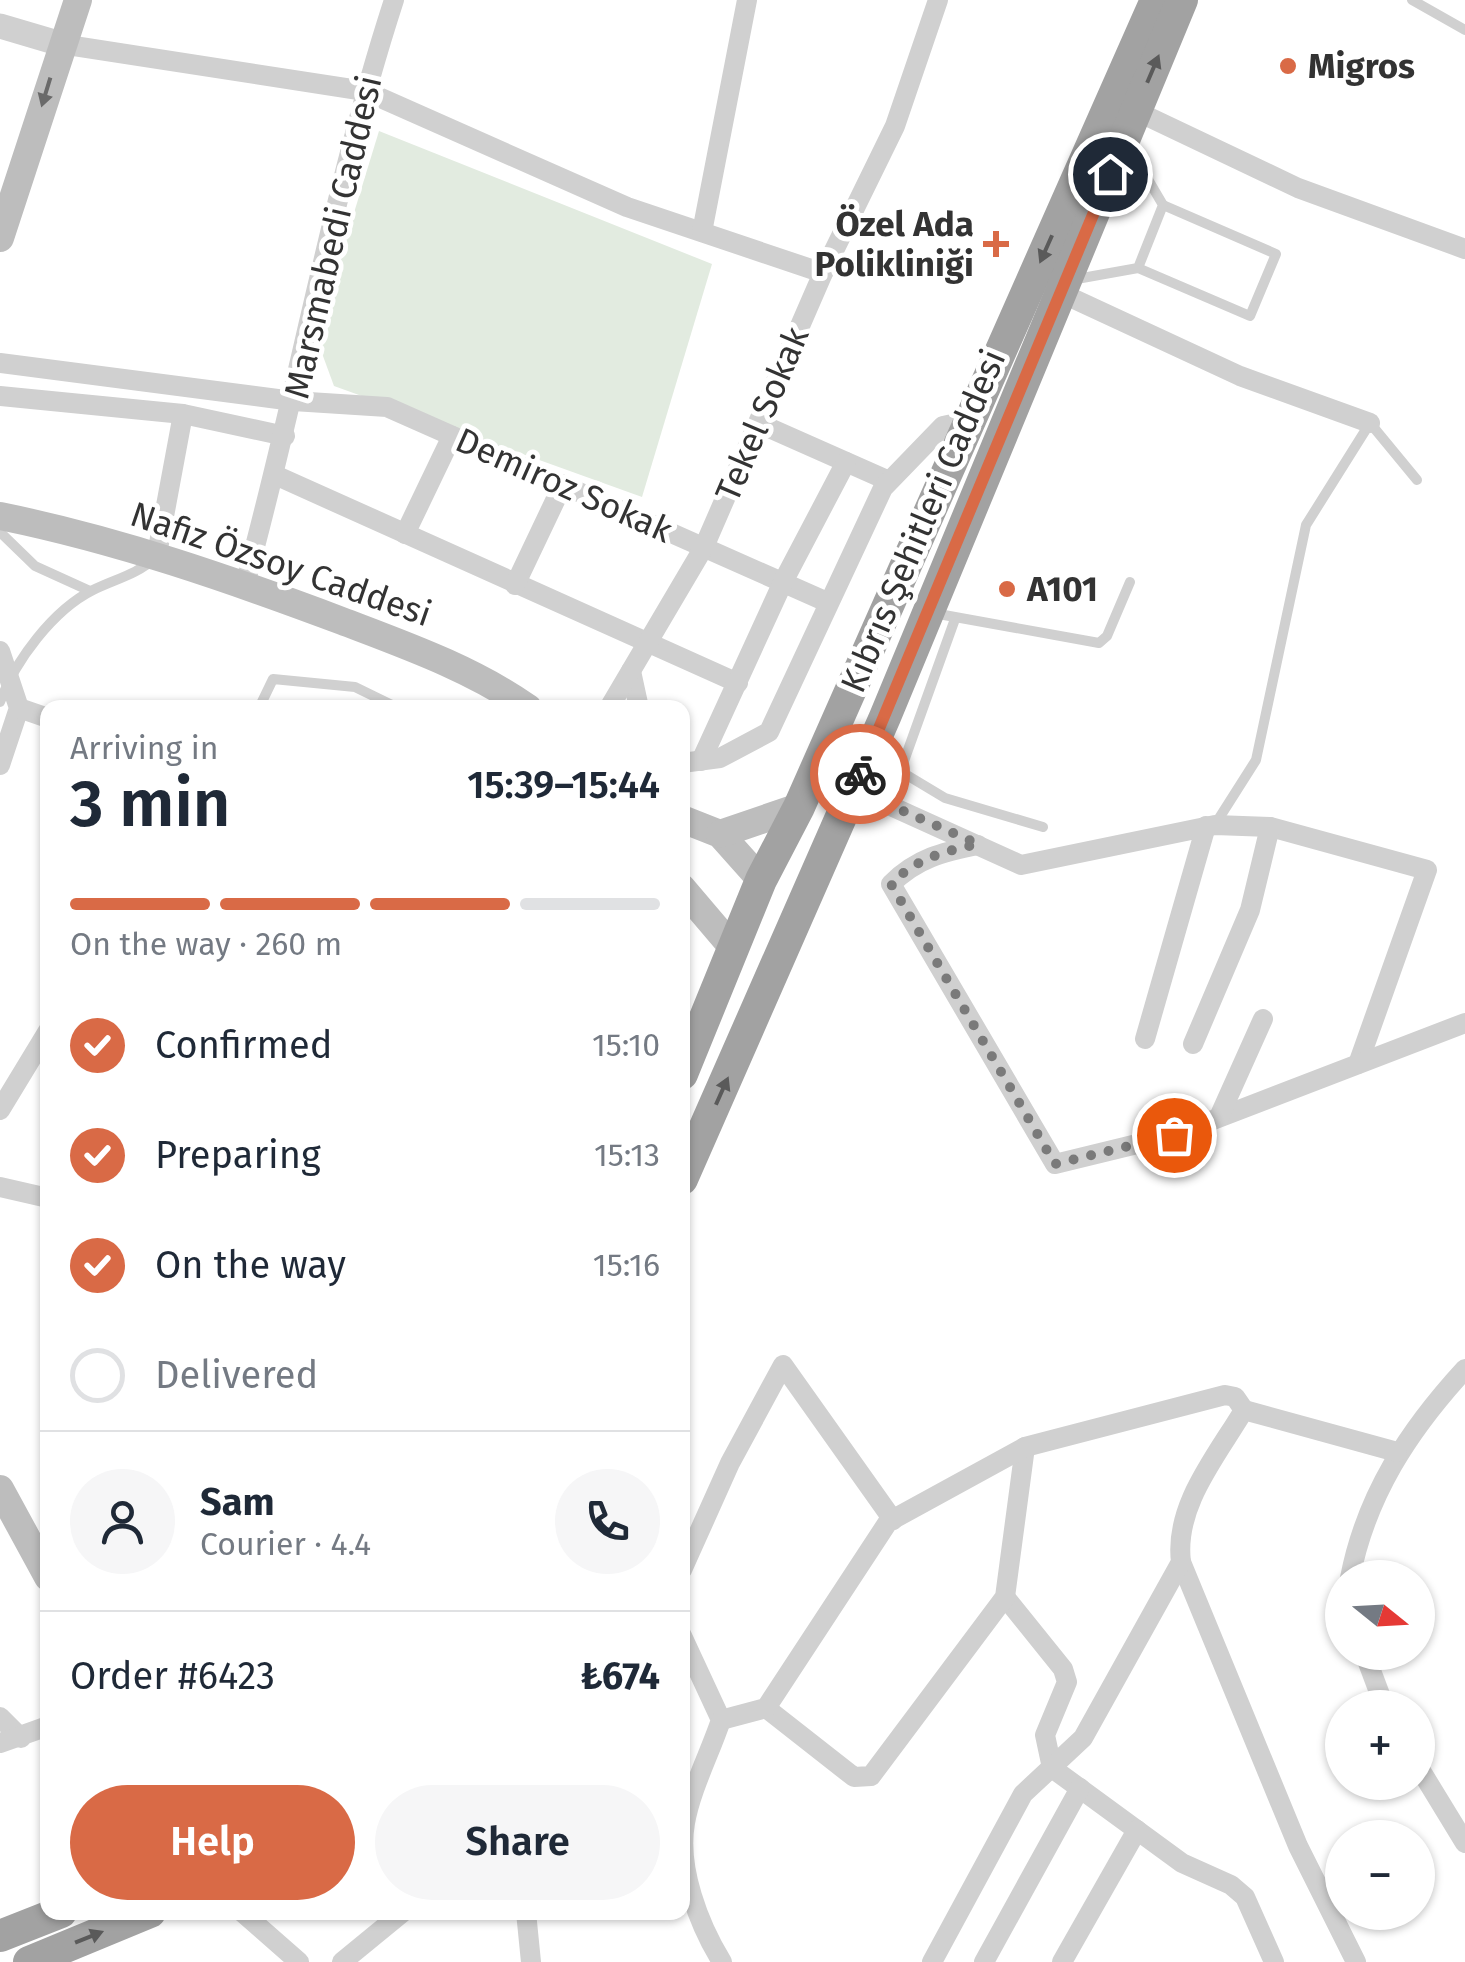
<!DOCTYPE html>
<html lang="en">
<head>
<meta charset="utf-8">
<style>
	body { margin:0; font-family:"Fira Sans",sans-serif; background:#f6f6f7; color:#1f2937; height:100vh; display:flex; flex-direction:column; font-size:38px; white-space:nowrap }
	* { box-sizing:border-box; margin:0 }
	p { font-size:32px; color:#747a83 }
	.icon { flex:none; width:55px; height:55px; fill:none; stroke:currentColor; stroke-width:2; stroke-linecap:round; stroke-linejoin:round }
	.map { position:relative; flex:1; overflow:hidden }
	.panel { position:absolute; left:40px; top:700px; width:650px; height:1220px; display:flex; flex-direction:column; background:#fff; border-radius:20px; box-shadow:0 2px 8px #0004 }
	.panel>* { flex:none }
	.needle { width:65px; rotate:108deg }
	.tools { position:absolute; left:1325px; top:1560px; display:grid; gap:20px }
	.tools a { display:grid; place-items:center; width:110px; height:110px; border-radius:50%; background:#fff; box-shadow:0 2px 8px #0004; font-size:50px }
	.pin { position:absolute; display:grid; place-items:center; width:85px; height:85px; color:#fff; margin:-42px; border:5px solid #fff; border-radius:50%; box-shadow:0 2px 10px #0007 }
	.courier { position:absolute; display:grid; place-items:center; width:100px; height:100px; margin:-50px; border:8px solid #d96a46; border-radius:50%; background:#fff; color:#222; box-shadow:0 2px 12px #0007 }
	.head em { font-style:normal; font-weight:600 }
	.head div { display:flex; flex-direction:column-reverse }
	.head { display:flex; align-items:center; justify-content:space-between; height:170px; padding:0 30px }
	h1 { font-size:65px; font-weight:600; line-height:75px }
	.bar { display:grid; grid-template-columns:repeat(4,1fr); gap:15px 10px; align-content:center; height:120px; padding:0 30px }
	.bar i { height:12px; border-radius:8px; background:#e0e1e3 }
	.bar .on { background:#d96a46 }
	.bar p { grid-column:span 4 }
	.line { display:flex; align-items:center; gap:25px; padding:0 30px; border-top:2px solid #e0e1e3 }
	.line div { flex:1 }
	.round { display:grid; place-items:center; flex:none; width:105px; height:105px; border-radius:52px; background:#f6f6f7 }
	ol { padding:0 30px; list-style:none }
	li { display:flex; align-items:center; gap:30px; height:110px }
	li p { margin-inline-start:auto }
	li .icon { padding:10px; border-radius:50%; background:#d96a46; color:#fff; stroke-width:4 }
	li:last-child { color:#747a83 }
	li i { width:55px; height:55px; border:5px solid #e0e1e3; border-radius:50% }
	.action { display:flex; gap:20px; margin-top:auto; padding:20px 30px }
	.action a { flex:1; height:115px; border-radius:60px; background:#d96a46; color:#fff; font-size:40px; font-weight:600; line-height:115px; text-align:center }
	.action a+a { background:#f6f6f7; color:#1f2937 }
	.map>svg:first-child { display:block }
	.pitch { fill:#e2ebe0 }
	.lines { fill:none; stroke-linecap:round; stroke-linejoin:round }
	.service { stroke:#d0d0d0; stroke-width:10 }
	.minor { stroke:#d0d0d0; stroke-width:20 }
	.tertiary { stroke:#d0d0d0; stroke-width:25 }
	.secondary { stroke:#bdbdbd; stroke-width:28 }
	.trunk { stroke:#a2a2a2; stroke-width:32 }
	.oneway { fill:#5a5a5a }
	.oneway2 { fill:#6a6a6a }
	.done { stroke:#7a7a7a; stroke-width:10; stroke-dasharray:0 18 }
	.route { stroke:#d96a46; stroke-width:12 }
	.poi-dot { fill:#d96a46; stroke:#fff; stroke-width:4 }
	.labels { text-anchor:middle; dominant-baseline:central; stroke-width:10; stroke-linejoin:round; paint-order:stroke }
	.poi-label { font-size:35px; font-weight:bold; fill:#333; stroke:#fff; text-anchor:start }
	.street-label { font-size:35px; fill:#333; stroke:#fff }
</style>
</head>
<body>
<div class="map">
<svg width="1465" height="1962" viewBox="0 0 1465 1962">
	<rect width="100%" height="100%" fill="#fff"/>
	<!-- pitch -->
	<polygon class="pitch" points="379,131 712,264 642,497 334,386 316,337"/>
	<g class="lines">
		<!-- service -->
		<g class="service">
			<polyline points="1412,0 1465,30"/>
			<polyline points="1138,268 1250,316 1276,254 1163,205"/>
			<polyline points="1071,280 1138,268 1163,205 1129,147"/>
			<polyline points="0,532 35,566 90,591"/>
			<polyline points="933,613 1099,643 1107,636 1130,582"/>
			<polyline points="955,619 904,761 905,774 945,798 1043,827"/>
			<path d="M0,702c15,-41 53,-92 93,-112 22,-11 43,-15 62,-32"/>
			<polyline points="259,708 273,679 355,687 398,708"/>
			<polyline points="1216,823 1256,760 1306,525 1370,423 1417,480"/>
		</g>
		<!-- minor -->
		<g class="minor">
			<polyline points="61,44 365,91 627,207 823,273"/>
			<polyline points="1136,111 1298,188 1465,249"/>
			<polyline points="702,232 747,0"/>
			<polyline points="1061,293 1240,376 1370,423"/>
			<polyline points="0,363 293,401 387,407 827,602"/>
			<polyline points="0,396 183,414 285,436"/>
			<polyline points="758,423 889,481"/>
			<polyline points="275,475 738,683"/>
			<polyline points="405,534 452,436"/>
			<polyline points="157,554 183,414"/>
			<path d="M245,584c53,-193 87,-393 149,-584"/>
			<polyline points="515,585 563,484"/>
			<polyline points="0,651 19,708 0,765"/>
			<polyline points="631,671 639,708"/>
			<polyline points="19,708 48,718"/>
			<polyline points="609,708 704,547 823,273 895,126 938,0"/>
			<polyline points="701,761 783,582 846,462"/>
			<polyline points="682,763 720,758 769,732 883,488 943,426 971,420"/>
			<polyline points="853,789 1021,865 1215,825 1270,827 1427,870 1358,1064"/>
			<path d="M978,845c-35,7 -61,13 -87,39l164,280 119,-29 291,-112"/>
			<polyline points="1145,1039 1206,826"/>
			<polyline points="1193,1044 1250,910 1270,827"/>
			<polyline points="0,1110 48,1031"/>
			<polyline points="1219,1117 1263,1019"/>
			<polyline points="0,1187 48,1198"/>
			<polyline points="1181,1562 1298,1846 1356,1962"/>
			<polyline points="682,1570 730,1463 783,1365 893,1520"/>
			<path d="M1350,1578c16,-83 59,-148 115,-209"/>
			<polyline points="1005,1597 1063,1669 1067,1682 1045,1735 1052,1768 1182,1863 1231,1885 1245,1897 1274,1962"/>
			<path d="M682,1636l39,84c-11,33 -30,69 -36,103 -8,45 14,102 37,139"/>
			<polyline points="1364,1652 1385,1708"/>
			<polyline points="766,1708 854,1777 871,1776 1005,1597 1025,1447"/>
			<polyline points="0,1717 21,1738"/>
			<polyline points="721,1720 766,1708 888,1522 1025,1447 1225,1395 1235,1397 1244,1410"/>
			<polyline points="0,1743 48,1726"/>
			<polyline points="1418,1766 1465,1843"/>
			<polyline points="242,1912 299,1962"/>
			<polyline points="526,1912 531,1962"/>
			<polyline points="342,1962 403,1912"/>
			<path d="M932,1962l91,-168 60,-56 98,-176c-7,-56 35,-105 63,-152l153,42"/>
			<polyline points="984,1962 1080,1788"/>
			<polyline points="1062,1962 1137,1830"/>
		</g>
		<!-- tertiary -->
		<polyline class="tertiary" points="0,26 61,44"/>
		<!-- secondary -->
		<g class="secondary">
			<polyline points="0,238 78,0"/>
			<path d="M0,516c118,24 230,63 342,105 63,24 131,48 186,87"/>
			<polyline points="682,819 720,834 761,880"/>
			<polyline points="720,834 799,807"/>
			<polyline points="682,888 733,948"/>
			<polyline points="0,1489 48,1577"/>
		</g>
		<!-- trunk -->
		<g class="trunk">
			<polyline points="682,1074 761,880 799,807 1156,0"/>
			<polyline points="682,1179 885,717 1182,0"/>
			<polyline points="0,1936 61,1912"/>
			<polyline points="29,1962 150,1912"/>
		</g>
	</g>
	<!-- one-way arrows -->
	<defs><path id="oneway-solid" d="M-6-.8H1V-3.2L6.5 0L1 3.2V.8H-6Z" transform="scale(2.5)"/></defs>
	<g class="oneway">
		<use href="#oneway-solid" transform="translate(1153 69) rotate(-67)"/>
		<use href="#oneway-solid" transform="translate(1046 249) rotate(114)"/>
		<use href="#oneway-solid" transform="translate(722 1091) rotate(-66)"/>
		<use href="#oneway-solid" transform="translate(89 1937) rotate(-22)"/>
	</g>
	<use class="oneway2" href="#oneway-solid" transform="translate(46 92) rotate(107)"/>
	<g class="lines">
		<!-- done -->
		<path class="done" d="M860,774l-7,15 125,55c-35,8 -61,14 -87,40l164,280 119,-29"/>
		<!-- route -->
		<polyline class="route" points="860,774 1110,174"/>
	</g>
	<!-- markers -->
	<g class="poi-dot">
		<circle cx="1288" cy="66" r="10"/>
		<path d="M991 229h10v10h10v10h-10v10h-10v-10h-10v-10h10z"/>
		<circle cx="1007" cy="589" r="10"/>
	</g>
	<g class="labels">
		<!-- poi labels -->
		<g class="poi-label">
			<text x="1308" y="66">Migros</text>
			<text x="974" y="224" text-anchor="end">Özel Ada<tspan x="974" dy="40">Polikliniği</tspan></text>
			<text x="1027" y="589">A101</text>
		</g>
		<!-- street labels -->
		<g class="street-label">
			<text transform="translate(333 237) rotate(-77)">Marsmabedi Caddesi</text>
			<text transform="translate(762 414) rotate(-67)">Tekel Sokak</text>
			<text transform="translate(564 485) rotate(24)">Demiroz Sokak</text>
			<text transform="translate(923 521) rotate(-67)">Kıbrıs Şehitleri Caddesi</text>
			<text transform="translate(281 564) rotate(19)">Nafiz Özsoy Caddesi</text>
		</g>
	</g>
</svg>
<div class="tools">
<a><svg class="needle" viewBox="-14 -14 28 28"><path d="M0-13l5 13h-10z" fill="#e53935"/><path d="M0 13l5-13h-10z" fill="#747a83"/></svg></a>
<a>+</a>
<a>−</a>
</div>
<div class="pin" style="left:1174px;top:1135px;background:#ea580c"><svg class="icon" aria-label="bag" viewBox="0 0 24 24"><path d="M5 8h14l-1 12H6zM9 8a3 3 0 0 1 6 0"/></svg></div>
<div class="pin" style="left:1110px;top:174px;background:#1f2937"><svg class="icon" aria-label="home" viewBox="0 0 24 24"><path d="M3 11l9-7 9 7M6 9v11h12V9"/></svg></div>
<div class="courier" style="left:860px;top:774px"><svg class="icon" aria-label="bike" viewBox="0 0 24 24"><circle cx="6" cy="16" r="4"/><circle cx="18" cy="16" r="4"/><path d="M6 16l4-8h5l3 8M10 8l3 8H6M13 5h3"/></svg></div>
<section class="panel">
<div class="head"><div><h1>3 min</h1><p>Arriving in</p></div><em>15:39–15:44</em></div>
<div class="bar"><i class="on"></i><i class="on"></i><i class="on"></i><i></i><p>On the way · 260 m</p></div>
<ol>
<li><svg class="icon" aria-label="check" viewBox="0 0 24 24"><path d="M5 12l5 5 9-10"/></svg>Confirmed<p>15:10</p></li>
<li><svg class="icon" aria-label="check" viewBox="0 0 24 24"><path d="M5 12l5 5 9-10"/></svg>Preparing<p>15:13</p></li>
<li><svg class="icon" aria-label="check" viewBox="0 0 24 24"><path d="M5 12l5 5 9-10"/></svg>On the way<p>15:16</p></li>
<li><i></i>Delivered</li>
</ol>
<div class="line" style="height:180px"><a class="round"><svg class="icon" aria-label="person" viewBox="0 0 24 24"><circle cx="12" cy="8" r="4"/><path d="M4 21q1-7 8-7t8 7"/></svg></a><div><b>Sam</b><p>Courier · 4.4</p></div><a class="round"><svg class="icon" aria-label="phone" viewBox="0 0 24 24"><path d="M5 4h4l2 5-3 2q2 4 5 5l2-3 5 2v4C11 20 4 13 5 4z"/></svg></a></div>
<div class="line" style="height:130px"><div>Order #6423</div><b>₺674</b></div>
<div class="action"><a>Help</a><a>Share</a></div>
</section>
</div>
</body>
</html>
